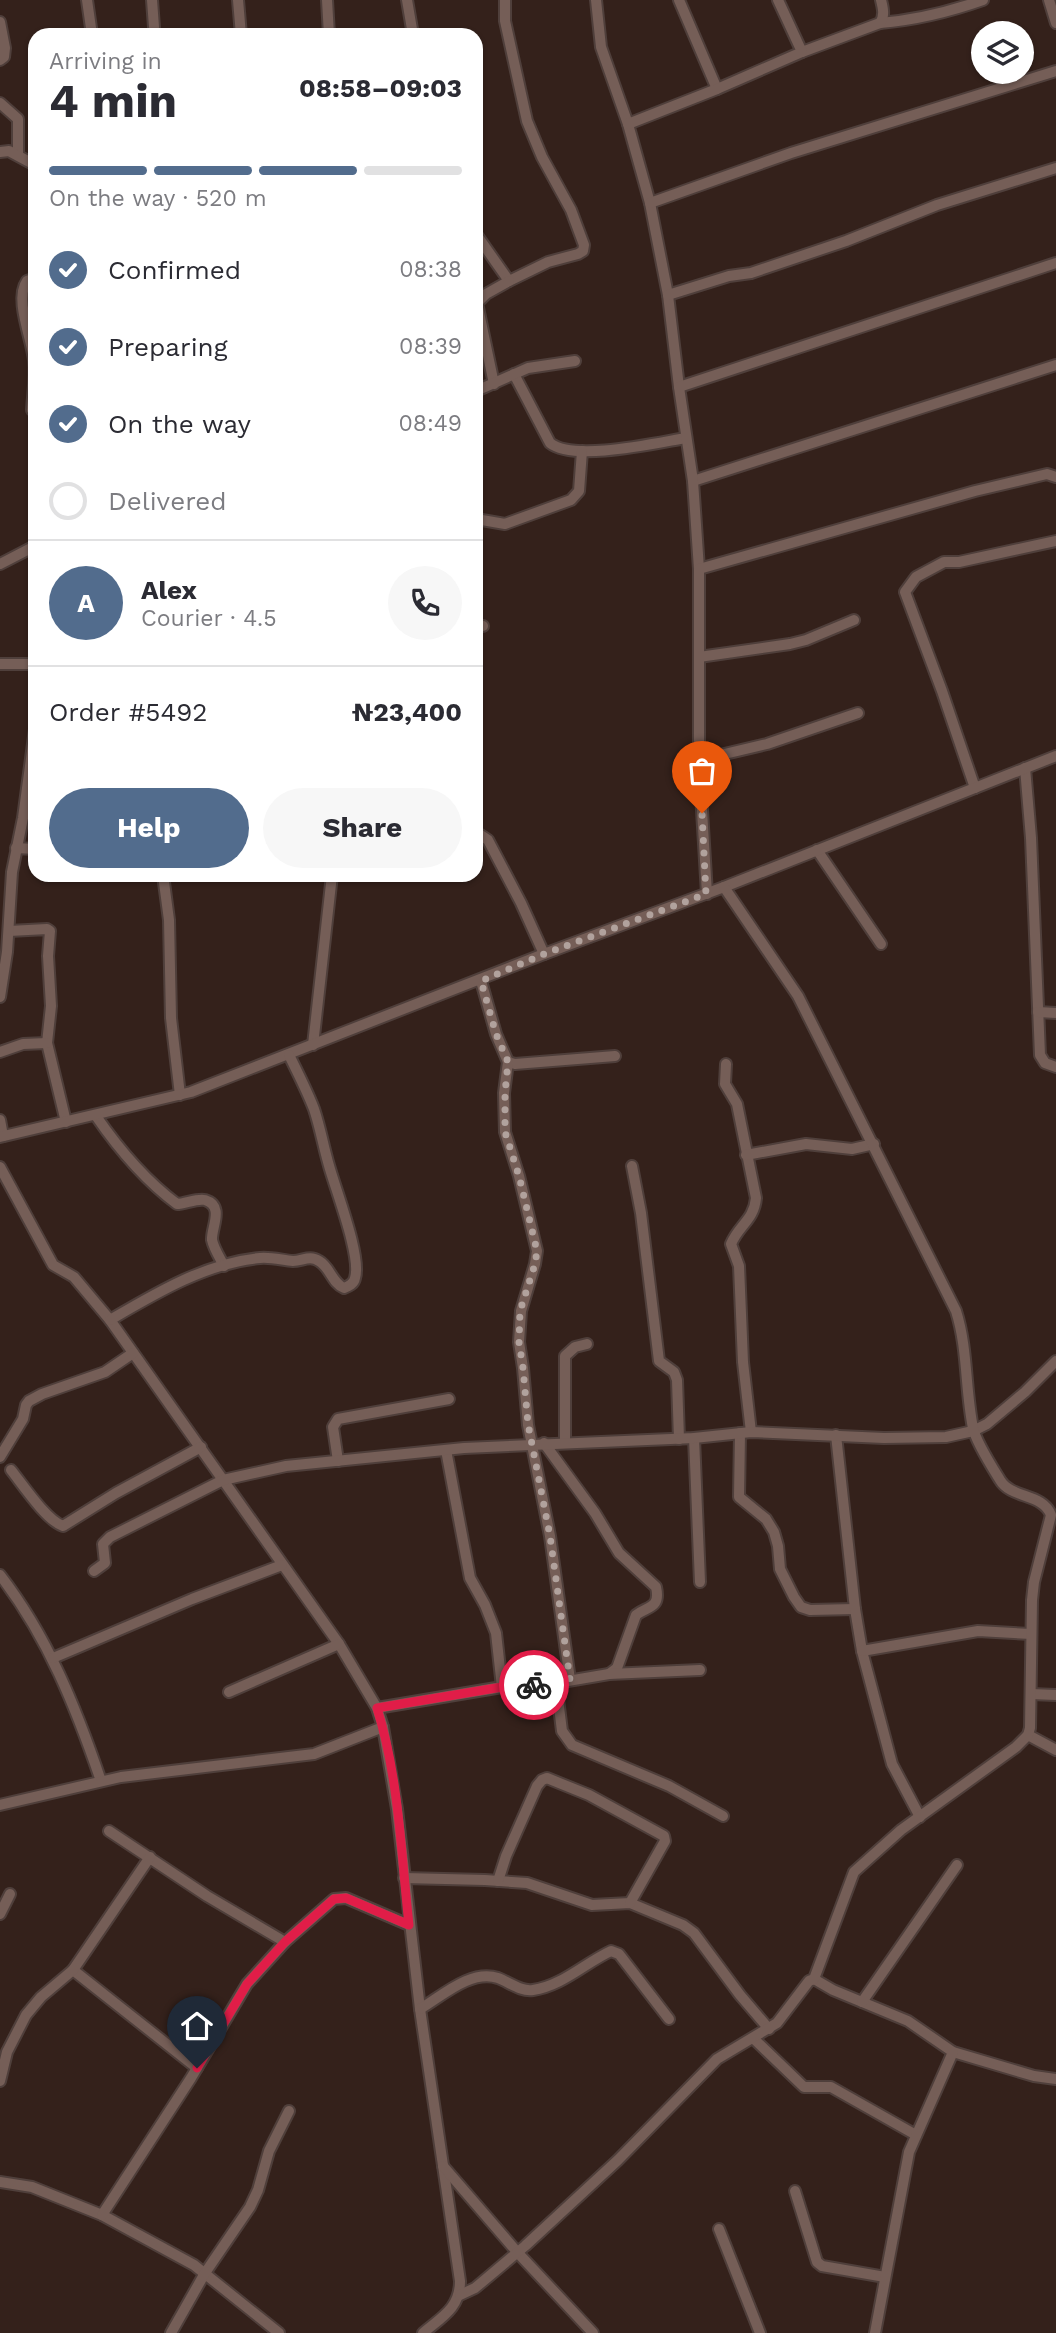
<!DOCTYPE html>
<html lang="en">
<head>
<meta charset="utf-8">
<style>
	body { margin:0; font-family:"Work Sans",sans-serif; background:#f7f7f7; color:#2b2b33; height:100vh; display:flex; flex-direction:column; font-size:26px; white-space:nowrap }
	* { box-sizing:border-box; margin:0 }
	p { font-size:23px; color:#7c7c81 }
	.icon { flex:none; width:38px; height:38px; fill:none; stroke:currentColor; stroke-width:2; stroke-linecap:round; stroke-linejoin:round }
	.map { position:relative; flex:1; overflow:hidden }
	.drawer { position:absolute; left:28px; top:28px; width:455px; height:854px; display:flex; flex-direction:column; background:#fff; border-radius:21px; box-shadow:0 2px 5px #0004 }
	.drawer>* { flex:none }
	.fabs { position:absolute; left:971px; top:21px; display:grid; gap:14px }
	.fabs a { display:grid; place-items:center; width:63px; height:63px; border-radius:50%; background:#fff; box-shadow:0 2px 5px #0004; font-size:35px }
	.pin { position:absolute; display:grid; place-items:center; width:60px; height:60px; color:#fff; margin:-72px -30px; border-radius:50% 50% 50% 0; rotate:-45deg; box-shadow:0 0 7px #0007 }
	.pin .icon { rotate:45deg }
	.courier { position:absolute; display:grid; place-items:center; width:70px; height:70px; margin:-35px; border:5px solid #e11d48; border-radius:50%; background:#fff; color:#222; box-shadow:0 2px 9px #0007 }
	.overview em { font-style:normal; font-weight:700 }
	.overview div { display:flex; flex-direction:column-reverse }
	.overview { display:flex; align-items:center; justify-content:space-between; height:119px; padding:0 21px }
	h1 { font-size:46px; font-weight:700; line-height:52px }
	.bar { display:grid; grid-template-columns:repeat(4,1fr); gap:10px 7px; align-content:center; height:84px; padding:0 21px }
	.bar i { height:9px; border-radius:5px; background:#e1e1e2 }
	.bar .current { background:#526c8d }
	.bar p { grid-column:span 4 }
	.line { display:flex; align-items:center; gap:18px; padding:0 21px; border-top:2px solid #e1e1e2 }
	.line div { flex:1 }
	.round { display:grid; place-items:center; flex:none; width:74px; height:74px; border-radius:37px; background:#f7f7f7 }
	ol { padding:0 21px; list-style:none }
	li { display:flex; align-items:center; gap:21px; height:77px }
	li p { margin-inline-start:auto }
	li .icon { padding:7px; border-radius:50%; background:#526c8d; color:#fff; stroke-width:4 }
	li:last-child { color:#7c7c81 }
	li i { width:38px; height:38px; border:4px solid #e1e1e2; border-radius:50% }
	.button { display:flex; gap:14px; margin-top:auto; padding:14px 21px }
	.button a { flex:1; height:80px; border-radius:42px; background:#526c8d; color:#fff; font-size:28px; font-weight:700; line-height:80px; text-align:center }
	.button a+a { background:#f7f7f7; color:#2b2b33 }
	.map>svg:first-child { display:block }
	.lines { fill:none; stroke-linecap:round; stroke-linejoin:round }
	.minor-casing { stroke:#4f3f3b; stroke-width:14 }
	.minor { stroke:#755e57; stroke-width:10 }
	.done { stroke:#b1a29d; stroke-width:7; stroke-dasharray:0 12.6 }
	.route { stroke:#e11d48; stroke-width:9 }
</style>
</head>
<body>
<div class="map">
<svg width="1056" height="2333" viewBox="0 0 1056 2333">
	<rect width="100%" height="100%" fill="#34211b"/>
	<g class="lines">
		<!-- minor casing -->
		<g class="minor-casing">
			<g id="minor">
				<polyline points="87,0 92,35"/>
				<polyline points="152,0 154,27"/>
				<polyline points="238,0 241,35"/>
				<polyline points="327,0 329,35"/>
				<polyline points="407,0 413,35"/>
				<polyline points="596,0 601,47 628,124 650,203 668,295 679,387"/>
				<polyline points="679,0 717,89"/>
				<polyline points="1049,0 1056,23"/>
				<polyline points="0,22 5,48 4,57 0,60"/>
				<path d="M880,23c36,-3 69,-11 103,-23"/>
				<path d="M802,52l78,-29c5,-7 3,-15 1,-23"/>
				<polyline points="0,103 18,119 18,155"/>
				<polyline points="628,124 717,89 802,52 778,0"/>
				<polyline points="0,152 9,151 35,165"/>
				<polyline points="650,203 791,153 1056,71"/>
				<polyline points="476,234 509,281 548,262 578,254 583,251 584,245 571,210 542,157 527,121 505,21 505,0"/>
				<polyline points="668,295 729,276 751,273 846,241 937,205 1056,168"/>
				<path d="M514,374l36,69c24,19 106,0 136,-5"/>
				<polyline points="494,384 477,303 486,294 509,281"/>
				<polyline points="476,391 528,368 575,361"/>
				<path d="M32,410c1,-17 4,-33 2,-50 -2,-21 -20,-61 -7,-79l8,-3"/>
				<polyline points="693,481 1056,365"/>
				<polyline points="476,519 505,524 571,500 579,491 582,451"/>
				<polyline points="0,564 35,546"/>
				<polyline points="699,569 693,481 679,387 1056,263"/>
				<polyline points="476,626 483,626"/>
				<polyline points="699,657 790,644 806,640 854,620"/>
				<polyline points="0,664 35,664"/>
				<polyline points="699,760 767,744 858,713"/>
				<polyline points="1025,768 1031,838 1040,1055 1045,1063 1056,1067"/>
				<polyline points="975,788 942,691 905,592 916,577 944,562 959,562 1056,541"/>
				<polyline points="476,832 488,840 521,903 544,954"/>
				<polyline points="16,848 35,849"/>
				<polyline points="817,850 881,944"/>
				<polyline points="163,875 169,920 171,1018 180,1095"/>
				<polyline points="707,894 699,760 699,569 975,491 1047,474 1056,477"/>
				<polyline points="9,931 47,929 50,931 48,956 51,1006 47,1043 66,1122"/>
				<polyline points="481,981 496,1034 508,1062 515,1064 615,1056"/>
				<polyline points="0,997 7,952 12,872 23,818 35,729"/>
				<polyline points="1038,1012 1056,1013"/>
				<polyline points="313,1045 332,875"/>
				<polyline points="0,1052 23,1044 47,1043"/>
				<polyline points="508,1062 504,1093 505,1132 519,1176 537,1251 535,1264 521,1311 519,1342 523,1368 528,1425 550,1536 570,1680"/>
				<path d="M726,1064l-1,20 12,20 19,94c-2,22 -17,27 -25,46l8,22 4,96 8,70"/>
				<path d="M96,1116c22,32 50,65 81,88 8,0 20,-6 28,-4 20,6 6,28 7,40 2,9 8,18 12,26"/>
				<polyline points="0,1120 3,1136"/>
				<polyline points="0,1137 191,1092 544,954 724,887 1056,756"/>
				<polyline points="746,1155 806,1144 852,1149 874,1144"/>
				<polyline points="632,1166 641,1213 659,1361 674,1372 677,1380 679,1439"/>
				<path d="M0,1167l53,98 21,12 36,43 229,324 38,64 6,19 14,82 23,200 40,272c0,27 -18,36 -37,52"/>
				<path d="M110,1320c46,-27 96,-57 150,-62 11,-1 22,2 33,3 9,0 17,-6 26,0 11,6 13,22 25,27 5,-2 10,-4 11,-10 7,-22 -21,-92 -27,-116 -5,-18 -8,-35 -14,-53 -7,-18 -16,-36 -25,-54"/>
				<polyline points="740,1433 739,1497 766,1519 774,1532 778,1546 780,1569 794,1597 801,1607 810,1610 855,1609"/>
				<polyline points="836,1435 855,1609 862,1651 892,1764 920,1817"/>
				<polyline points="694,1438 700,1582"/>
				<polyline points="565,1442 565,1356 575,1347 587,1344"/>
				<path d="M544,1443l51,70 24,40 37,34c5,22 -9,19 -20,28l-19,53 -8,6"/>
				<polyline points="446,1450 470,1578 485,1605 496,1633 502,1687"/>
				<polyline points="0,1457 23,1419 26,1405 29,1401 42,1394 105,1372 133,1353"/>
				<polyline points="338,1461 333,1427 338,1419 449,1399"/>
				<path d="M11,1470c12,15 35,50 52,56l53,-33 85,-46"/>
				<polyline points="94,1571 105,1563 103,1544 110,1537 223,1480 286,1466 464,1448 694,1438 751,1432 884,1438 946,1437 973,1431 987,1424 1025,1392 1056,1361"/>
				<path d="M0,1575c48,62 76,133 101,206"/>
				<polyline points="862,1651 978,1631 1031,1634"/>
				<polyline points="53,1658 192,1599 282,1565"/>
				<polyline points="556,1683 562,1731 572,1745 669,1786 723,1816"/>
				<polyline points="229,1692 339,1644"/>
				<polyline points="1031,1694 1056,1695"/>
				<polyline points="377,1708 502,1687 556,1683 609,1674 700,1670"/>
				<polyline points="1028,1735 1056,1750"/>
				<polyline points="0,1805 121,1777 314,1754 383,1727"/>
				<polyline points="109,1831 207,1896 285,1942"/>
				<polyline points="404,1878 485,1880 527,1883 592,1905 630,1903 683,1925 694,1933 740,1995 769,2029"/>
				<polyline points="498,1881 506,1856 537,1786 542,1780 547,1778 589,1795 664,1836 665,1841 630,1903"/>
				<polyline points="0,1914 10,1894"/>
				<polyline points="73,1970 197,2068"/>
				<polyline points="814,1979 833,1990 908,2021 953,2052 1034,2076 1056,2079"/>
				<polyline points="862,2002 957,1865"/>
				<path d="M420,2009c22,-13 51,-40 78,-31 11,4 23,14 35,12 29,-4 52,-27 78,-39l8,3 50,65"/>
				<polyline points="754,2039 804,2087 831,2087 916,2135"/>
				<polyline points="0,2081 7,2052 26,2015 41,1997 73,1970 150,1857"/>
				<polyline points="443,2166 518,2253 593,2333"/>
				<polyline points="0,2182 32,2187 102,2215 194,2265 279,2333"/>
				<polyline points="795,2191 817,2262 822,2266 885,2277"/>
				<polyline points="102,2215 191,2078 247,1984 285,1942 334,1899 346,1898 409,1925"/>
				<polyline points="719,2229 760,2333"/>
				<path d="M460,2295l15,-7 50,-42 93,-86 99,-101 60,-36 32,-42 5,-2 40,-107 47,-42 115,-83 12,-12 2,-7 2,-128 2,-18 17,-67c-8,-22 -40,-16 -51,-35 -8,-13 -24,-38 -27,-52 -8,-39 -5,-79 -17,-117l-158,-315 -74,-109"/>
				<polyline points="171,2333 205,2273 250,2207 258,2190 269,2151 289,2111"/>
				<polyline points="875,2333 909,2152 953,2052"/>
			</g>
		</g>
		<!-- minor -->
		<use href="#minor" class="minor"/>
	</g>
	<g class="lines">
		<!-- done -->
		<polyline class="done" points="534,1685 570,1680 550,1536 528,1424 523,1368 519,1342 520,1311 535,1264 537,1251 519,1176 505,1132 505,1093 508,1062 496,1034 481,981 544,954 706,894 702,813"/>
		<!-- route -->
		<path class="route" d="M197,2068l50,-84 38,-42 49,-43 12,-1 63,27c-8,-72 -10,-147 -32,-217l125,-21 32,-2"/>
	</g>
</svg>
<div class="fabs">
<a><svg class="icon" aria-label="layers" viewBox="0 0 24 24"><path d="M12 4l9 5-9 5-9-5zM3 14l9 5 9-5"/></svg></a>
</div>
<div class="pin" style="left:702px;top:813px;background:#ea580c"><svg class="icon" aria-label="bag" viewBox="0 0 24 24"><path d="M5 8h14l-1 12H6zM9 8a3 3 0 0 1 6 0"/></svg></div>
<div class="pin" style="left:197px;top:2068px;background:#1f2937"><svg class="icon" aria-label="home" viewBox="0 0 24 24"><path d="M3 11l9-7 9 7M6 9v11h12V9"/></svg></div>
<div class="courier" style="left:534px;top:1685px"><svg class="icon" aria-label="bike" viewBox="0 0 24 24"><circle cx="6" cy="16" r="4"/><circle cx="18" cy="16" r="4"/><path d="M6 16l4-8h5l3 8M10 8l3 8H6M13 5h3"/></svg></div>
<section class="drawer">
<div class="overview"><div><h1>4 min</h1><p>Arriving in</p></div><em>08:58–09:03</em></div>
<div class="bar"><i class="current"></i><i class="current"></i><i class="current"></i><i></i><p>On the way · 520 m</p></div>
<ol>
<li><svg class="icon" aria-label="check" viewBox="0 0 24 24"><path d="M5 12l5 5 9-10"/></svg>Confirmed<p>08:38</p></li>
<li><svg class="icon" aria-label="check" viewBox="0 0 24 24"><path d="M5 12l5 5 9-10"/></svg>Preparing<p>08:39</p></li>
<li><svg class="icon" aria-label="check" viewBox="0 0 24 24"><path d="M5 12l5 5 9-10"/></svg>On the way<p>08:49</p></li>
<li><i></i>Delivered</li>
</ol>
<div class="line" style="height:126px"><b class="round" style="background:#526c8d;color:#fff">A</b><div><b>Alex</b><p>Courier · 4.5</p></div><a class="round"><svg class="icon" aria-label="phone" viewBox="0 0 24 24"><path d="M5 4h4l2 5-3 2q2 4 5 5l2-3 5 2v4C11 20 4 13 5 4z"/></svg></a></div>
<div class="line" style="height:91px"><div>Order #5492</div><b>₦23,400</b></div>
<div class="button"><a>Help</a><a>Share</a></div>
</section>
</div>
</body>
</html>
